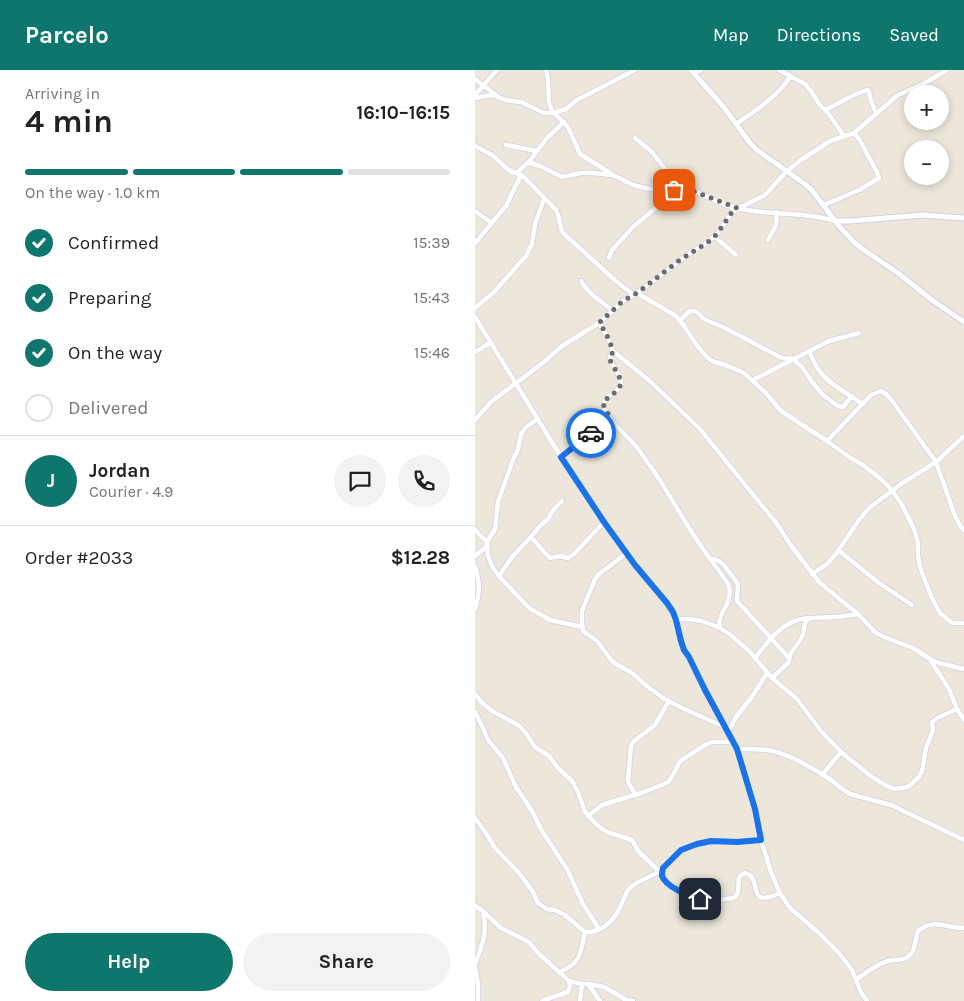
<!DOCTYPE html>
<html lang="en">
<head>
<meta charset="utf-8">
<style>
	body { margin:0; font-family:Karla,sans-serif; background:#f2f2f2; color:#222; height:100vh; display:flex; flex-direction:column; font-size:19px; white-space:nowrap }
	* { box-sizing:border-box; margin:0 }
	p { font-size:16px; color:#767676 }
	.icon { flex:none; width:28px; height:28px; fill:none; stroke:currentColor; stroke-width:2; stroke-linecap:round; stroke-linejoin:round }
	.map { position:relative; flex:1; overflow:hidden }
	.details { display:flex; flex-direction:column; background:#fff; width:475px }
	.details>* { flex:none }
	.buttons { position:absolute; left:429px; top:15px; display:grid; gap:10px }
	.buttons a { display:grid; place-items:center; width:45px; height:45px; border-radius:50%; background:#fff; box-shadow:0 2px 8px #0003; font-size:25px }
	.pin { position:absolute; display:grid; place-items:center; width:42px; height:42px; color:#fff; margin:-21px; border-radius:10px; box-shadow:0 2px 8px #0006 }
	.courier { position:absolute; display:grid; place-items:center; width:50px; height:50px; margin:-25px; border:4px solid #1a73e8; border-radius:50%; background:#fff; color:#222; box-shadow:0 1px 6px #0007 }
	.overview em { font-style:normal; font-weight:700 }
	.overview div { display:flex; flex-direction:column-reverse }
	.overview { display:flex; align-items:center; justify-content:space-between; height:85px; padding:0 25px }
	h1 { font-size:32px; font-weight:700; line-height:38px }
	.bar { display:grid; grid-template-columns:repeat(4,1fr); gap:8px 5px; align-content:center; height:60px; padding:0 25px }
	.bar i { height:6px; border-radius:4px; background:#e0e0e0 }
	.bar .active { background:#0f766e }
	.bar p { grid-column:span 4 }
	.line { display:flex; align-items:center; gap:12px; padding:0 25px; border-top:1px solid #e0e0e0 }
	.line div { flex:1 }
	.round { display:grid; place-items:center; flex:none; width:52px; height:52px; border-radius:26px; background:#f2f2f2 }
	ol { padding:0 25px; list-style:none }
	li { display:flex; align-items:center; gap:15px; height:55px }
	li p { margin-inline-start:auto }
	li .icon { padding:5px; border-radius:50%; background:#0f766e; color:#fff; stroke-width:4 }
	li:last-child { color:#767676 }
	li i { width:28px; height:28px; border:2px solid #e0e0e0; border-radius:50% }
	.primary-button { display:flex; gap:10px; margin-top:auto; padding:10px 25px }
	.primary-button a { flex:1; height:58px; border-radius:30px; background:#0f766e; color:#fff; font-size:20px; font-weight:700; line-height:58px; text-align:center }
	.primary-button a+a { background:#f2f2f2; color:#222 }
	header { display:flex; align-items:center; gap:30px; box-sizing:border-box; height:70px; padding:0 25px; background:#0f766e; color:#fff }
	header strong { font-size:24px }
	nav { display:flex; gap:28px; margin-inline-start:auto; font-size:18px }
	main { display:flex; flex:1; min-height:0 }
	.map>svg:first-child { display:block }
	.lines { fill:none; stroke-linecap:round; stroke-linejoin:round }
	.minor-casing { stroke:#cfd0e3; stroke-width:6 }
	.tertiary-casing { stroke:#cfd0e3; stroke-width:7 }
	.minor { stroke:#fff; stroke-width:4.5 }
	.tertiary { stroke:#fff; stroke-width:5 }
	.done { stroke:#6d6c67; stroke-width:5; stroke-dasharray:0 9 }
	.route { stroke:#1a73e8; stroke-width:6 }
</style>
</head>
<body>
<header>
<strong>Parcelo</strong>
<nav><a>Map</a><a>Directions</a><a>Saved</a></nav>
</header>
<main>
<section class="details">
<div class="overview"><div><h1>4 min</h1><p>Arriving in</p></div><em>16:10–16:15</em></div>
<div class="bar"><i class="active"></i><i class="active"></i><i class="active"></i><i></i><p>On the way · 1.0 km</p></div>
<ol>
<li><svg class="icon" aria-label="check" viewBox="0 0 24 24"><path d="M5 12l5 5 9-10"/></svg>Confirmed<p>15:39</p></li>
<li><svg class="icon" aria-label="check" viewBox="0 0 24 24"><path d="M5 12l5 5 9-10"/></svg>Preparing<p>15:43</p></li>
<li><svg class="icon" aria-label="check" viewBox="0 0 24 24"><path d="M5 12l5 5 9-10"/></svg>On the way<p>15:46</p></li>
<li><i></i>Delivered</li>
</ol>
<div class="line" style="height:90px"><b class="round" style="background:#0f766e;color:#fff">J</b><div><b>Jordan</b><p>Courier · 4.9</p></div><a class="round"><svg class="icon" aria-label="chat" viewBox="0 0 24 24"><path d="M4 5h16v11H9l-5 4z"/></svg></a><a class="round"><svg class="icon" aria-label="phone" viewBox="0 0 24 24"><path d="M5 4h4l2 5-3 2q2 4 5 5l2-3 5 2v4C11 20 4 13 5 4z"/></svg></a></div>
<div class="line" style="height:65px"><div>Order #2033</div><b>$12.28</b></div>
<div class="primary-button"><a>Help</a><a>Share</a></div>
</section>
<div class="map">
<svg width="489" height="931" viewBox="0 0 489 931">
	<rect width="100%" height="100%" fill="#ece7da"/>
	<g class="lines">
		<!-- minor casing -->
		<g class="minor-casing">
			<g id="minor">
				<polyline points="71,0 73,10 74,32 77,41 93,57 105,84 135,103"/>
				<polyline points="304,0 330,14 336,21 345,35 353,43 369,66"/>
				<polyline points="219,3 226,0"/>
				<polyline points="0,9 21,25"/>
				<polyline points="0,25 22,0"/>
				<polyline points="0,28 11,26 19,25 30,30 46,32 69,43 79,43 91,39 102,30 160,0"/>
				<polyline points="350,40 381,24 392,20 394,21 395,28 401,43"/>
				<path d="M261,54c19,-13 41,-27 54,-47"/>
				<polyline points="31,75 61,81"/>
				<path d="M0,76l17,9 18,16 9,3 5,3 32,33c4,7 3,16 7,23l54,49 17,13"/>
				<polyline points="53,93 72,68 89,52"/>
				<path d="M42,103l9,-9 5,-1 9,3 22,11 19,-4h12l20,2 20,10 12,3 9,1 22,-4 7,2c18,5 35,17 53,21 33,8 66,3 99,13"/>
				<polyline points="349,135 384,120 404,108 402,102 384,69 379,63"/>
				<polyline points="0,141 17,153"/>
				<polyline points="239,166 261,185"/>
				<polyline points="293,170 301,155 302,142"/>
				<polyline points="0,173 31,136 46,105"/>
				<polyline points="134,188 137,180 159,156 193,128 198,122 201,115 199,107 190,99 177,82 160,68"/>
				<path d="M106,211c7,13 20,20 31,29"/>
				<polyline points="162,223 201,246 209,256 223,277 233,288 237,291 253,296 269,303 291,323 306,341 352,371 374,387 388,395 407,410 417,420 427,435 439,459 443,473 443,486 445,497 456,526 461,536 465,543 477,553 489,553"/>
				<polyline points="0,238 19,222 51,186 57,174 60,154 69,129"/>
				<polyline points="0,247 86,387 129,452 160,495 192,533 198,542 201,549 206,571 209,580 214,587 231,621 262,679 280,739 286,770 297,805 305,823 315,838 345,864 364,883 377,900 386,922 392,931"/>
				<polyline points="205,250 215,241 220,241 223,243 229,249 233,251 248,257 307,288 318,289 327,297 337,312 348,325 363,336 368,337 377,326"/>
				<polyline points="124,253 133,268 138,281 176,312 225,359 302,454 317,477 345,513 383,544 401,563 409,567 438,578 455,589 464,593 489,599"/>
				<path d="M138,281l-3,6v3c3,7 12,16 11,24 -1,9 -20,12 -17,23 4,13 21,27 31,38 5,6 9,12 13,18 17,23 30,48 45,71 11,18 24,33 35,50 8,18 -13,30 -8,44"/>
				<path d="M334,281c3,6 5,13 9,18 8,13 32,27 45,35"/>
				<polyline points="0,282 15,273"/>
				<polyline points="278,310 354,271 384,263"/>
				<polyline points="63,349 51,357 46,364 43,379 38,390 23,432 20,459 12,472 12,476 13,486 18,498 24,506 54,538 75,550 107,557"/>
				<polyline points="0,350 16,332 69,292 87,276 124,253 148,231 162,223 215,183 233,172 242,164 257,142 262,139 290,125 312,101 326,90 355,71 379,63 423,25 448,14 472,0"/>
				<polyline points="352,371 396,325 406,321 411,324 418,332 461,392 479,443 484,454 489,460"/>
				<polyline points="86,387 126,356 131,351 133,344"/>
				<polyline points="0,460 12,472"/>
				<polyline points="56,467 70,483 75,488 85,486 93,488 99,484 129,452"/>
				<polyline points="363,480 404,513 437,535"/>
				<polyline points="152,483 124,504 120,509 107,541 107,553 108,561 122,571 137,591 141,594 157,603 173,617 188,628 207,638 250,657"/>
				<polyline points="0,486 12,476"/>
				<polyline points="236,489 242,490 248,494 261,511 263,515 262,528 262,531 314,588"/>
				<path d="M0,496c5,16 5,27 0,43"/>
				<polyline points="337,504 352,494 361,484 384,450 394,438 426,414 461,392 489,366"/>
				<polyline points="24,506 37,487 56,467 65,456 73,449 79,439 87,431"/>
				<polyline points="201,549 214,549 227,551 245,558 257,566 276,583 297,608 322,629 346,661 366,682 397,707 414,717 420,719 433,717 444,707 447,701 451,678 458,660 457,652 464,647 482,639"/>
				<path d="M280,588c10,-13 20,-26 33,-34 13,-8 32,-6 46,-7 8,0 16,-2 24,-3"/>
				<polyline points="456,591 474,619 482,639 489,650"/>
				<path d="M297,608l17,-16c-1,-11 11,-17 14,-28 2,-7 0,-10 5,-15"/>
				<polyline points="0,624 7,633 17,641 43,655 50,662 60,677 74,686 83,698 97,711 103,722 110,742 122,755 132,762 157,770 164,782 184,801"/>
				<polyline points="0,642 8,658 13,670 28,688 41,717 57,741 67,761 92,799 108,834 124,859"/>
				<polyline points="253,662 261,647 277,627 292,603"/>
				<path d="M262,679c13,0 27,-1 39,3 16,4 38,17 52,26 8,5 14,12 22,16l41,11 73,35"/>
				<polyline points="347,705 366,682"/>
				<polyline points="161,725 154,714 153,710 156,676 158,672 180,655 194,631"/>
				<polyline points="113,746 127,735 166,723 189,714 193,712 197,707 205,691 232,674 237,672 258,672"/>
				<path d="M0,748l11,15 9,15 25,26 13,18 5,11 9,6 8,1 10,5 20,17c16,1 29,-11 35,-25 3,-6 5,-13 9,-18 7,-8 20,-11 29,-17 11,-8 18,-20 30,-25 16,-7 32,-5 49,-5 8,-1 16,-2 24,-2"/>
				<path d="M188,798l-1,8 6,9 23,11 9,3 18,1 15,-2 2,-1 3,-5 1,-15 5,-4c21,3 -1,37 36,20"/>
				<polyline points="0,836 8,841 26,858 54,872 62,882 94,911 107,914 113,914 129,917 151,930 158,931"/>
				<path d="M0,894c7,-17 13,-34 8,-52"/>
				<polyline points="0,897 3,914 3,931"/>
				<path d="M85,902c22,-10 20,-18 25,-40"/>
				<path d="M382,909c10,-7 20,-15 31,-18 8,-2 18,0 23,-7 5,-6 4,-16 7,-23 16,-13 28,-3 46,-3"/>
				<polyline points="113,914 125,931"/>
				<polyline points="67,931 93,922 95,916 94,911"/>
				<polyline points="105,931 107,914"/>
			</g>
		</g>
		<!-- tertiary casing -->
		<g class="tertiary-casing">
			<g id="tertiary">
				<polyline points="216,0 248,36 275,73 282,80 327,112 336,119 364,156 379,172 386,178 423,203 457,230 489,252"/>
				<polyline points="360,151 375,151 448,145 489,148"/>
			</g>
		</g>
		<!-- minor -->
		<use href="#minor" class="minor"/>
		<!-- tertiary -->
		<use href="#tertiary" class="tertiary"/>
	</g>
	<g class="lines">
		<!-- done -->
		<path class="done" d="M116,363l15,-12 2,-7 -5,-10v-2c5,-5 11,-8 15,-13 8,-8 -5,-21 -8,-29v-3l3,-5c-3,-11 -7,-20 -14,-29l24,-22 14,-8 43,-33 28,-18 9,-8 15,-22 5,-4 -54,-21 -7,-1 -2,4"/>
		<!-- route -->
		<path class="route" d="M116,363l-30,24 43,65 31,43 32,38 6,9 3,8 5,21 3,9 5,7 16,33 32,59 18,60 6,31 -24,2 -26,-1 -14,3 -16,6 -18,18c-1,3 -1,6 -1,8 4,11 28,21 38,23"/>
	</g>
</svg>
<div class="buttons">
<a>+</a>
<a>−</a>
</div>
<div class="pin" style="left:199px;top:120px;background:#ea580c"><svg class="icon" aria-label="bag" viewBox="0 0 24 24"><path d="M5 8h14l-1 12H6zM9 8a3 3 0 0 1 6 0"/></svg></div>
<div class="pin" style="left:225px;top:829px;background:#1f2937"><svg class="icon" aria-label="home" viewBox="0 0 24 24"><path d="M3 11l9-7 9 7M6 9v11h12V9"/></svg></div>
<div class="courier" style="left:116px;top:363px"><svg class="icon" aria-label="car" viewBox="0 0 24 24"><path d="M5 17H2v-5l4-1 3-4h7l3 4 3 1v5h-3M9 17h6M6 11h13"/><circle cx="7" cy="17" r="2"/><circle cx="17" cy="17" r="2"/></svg></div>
</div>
</main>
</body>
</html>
